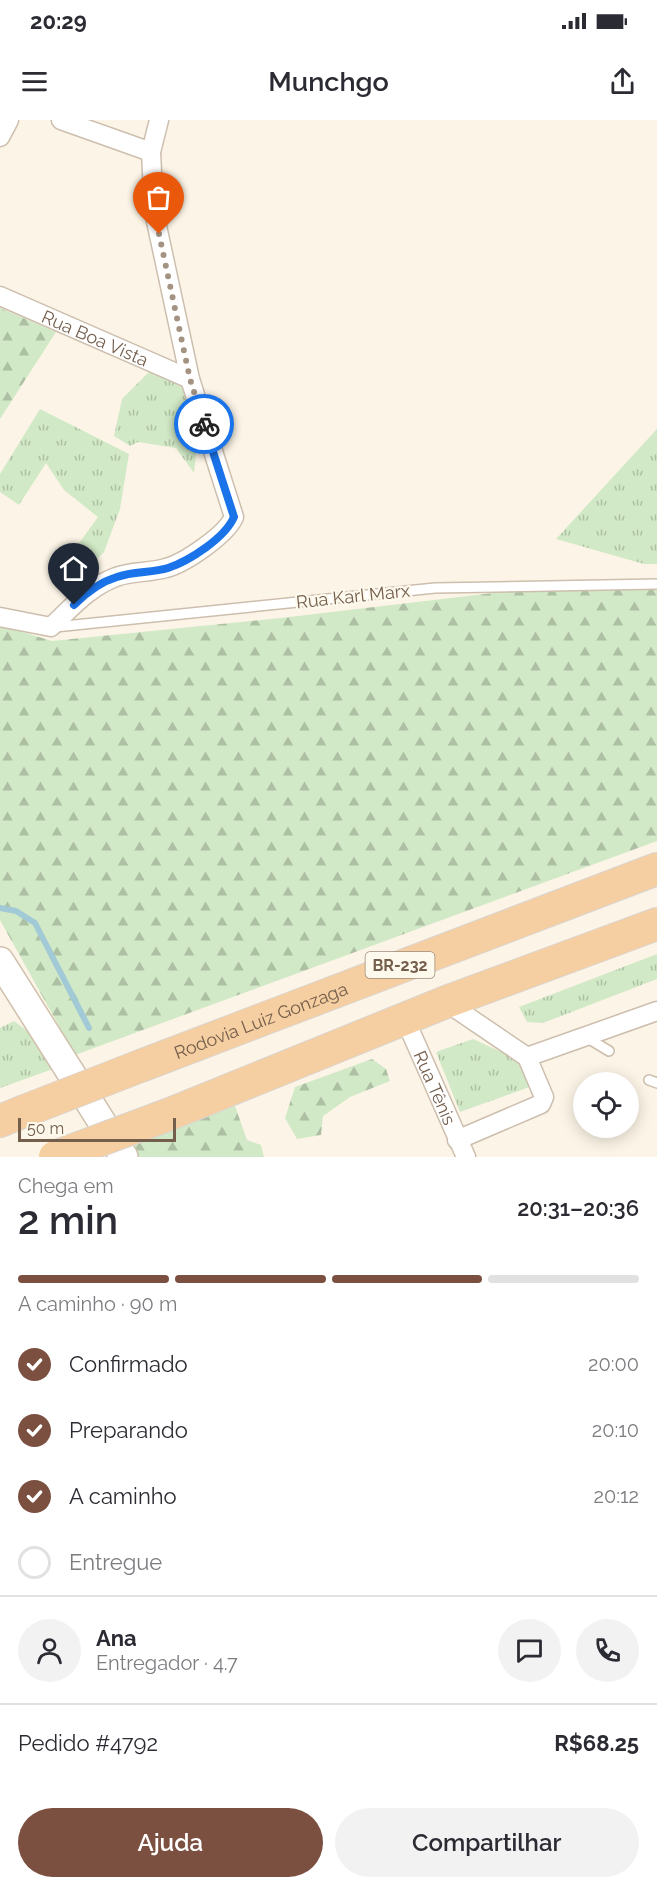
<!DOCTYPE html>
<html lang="pt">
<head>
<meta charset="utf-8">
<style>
	body { margin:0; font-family:Raleway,sans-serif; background:#f2f2f3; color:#2b2b33; height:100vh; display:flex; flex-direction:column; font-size:22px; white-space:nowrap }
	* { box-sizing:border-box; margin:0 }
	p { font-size:20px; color:#7c7c81 }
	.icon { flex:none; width:33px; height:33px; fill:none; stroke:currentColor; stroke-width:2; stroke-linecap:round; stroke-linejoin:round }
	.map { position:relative; height:1037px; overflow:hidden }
	.side { display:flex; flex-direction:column; background:#fff; flex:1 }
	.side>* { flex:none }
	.tools { position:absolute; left:573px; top:952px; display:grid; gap:12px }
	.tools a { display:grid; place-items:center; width:66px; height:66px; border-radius:50%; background:#fff; box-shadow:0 3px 15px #0003; font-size:30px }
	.scale { position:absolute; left:18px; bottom:15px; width:158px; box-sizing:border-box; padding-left:6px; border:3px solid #745e4c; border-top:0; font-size:16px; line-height:21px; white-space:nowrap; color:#745e4c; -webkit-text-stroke:4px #fef9ed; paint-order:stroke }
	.pin { position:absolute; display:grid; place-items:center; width:51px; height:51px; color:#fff; margin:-62px -26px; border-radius:50% 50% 50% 0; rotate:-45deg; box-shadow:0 0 6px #0007 }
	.pin .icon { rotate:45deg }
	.courier { position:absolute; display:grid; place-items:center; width:60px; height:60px; margin:-30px; border:4px solid #1a73e8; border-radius:50%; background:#fff; color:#222; box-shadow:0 2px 8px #0007 }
	.summary em { font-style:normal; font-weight:600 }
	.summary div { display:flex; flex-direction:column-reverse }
	.summary { display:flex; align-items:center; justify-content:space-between; height:102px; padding:0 18px }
	h1 { font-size:39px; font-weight:600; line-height:45px }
	.bar { display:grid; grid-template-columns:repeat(4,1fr); gap:9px 6px; align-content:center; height:72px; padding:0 18px }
	.bar i { height:8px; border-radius:4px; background:#e1e1e2 }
	.bar .on { background:#7c5040 }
	.bar p { grid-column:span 4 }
	.line { display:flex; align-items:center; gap:15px; padding:0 18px; border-top:2px solid #e1e1e2 }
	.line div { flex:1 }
	.round { display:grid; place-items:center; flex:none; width:63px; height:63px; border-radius:32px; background:#f2f2f3 }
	ol { padding:0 18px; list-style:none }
	li { display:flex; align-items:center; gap:18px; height:66px }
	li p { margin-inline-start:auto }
	li .icon { padding:6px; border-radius:50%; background:#7c5040; color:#fff; stroke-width:4 }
	li:last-child { color:#7c7c81 }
	li i { width:33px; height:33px; border:3px solid #e1e1e2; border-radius:50% }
	.primary-button { display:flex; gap:12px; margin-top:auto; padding:12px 18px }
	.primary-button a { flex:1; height:69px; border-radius:36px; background:#7c5040; color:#fff; font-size:24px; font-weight:600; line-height:69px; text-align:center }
	.primary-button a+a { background:#f2f2f3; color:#2b2b33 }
	.status { display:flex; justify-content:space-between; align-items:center; height:42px; padding:0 30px; background:#fff; direction:ltr }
	.status svg { height:16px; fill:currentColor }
	header { display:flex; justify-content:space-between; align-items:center; height:78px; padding:0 18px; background:#fff; font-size:27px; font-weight:600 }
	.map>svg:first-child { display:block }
	.grass { fill:url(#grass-tufts) }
	.forest { fill:url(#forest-firs) }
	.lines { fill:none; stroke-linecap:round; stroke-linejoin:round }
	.stream { stroke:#a2cad6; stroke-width:6 }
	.service-casing { stroke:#cdbead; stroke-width:12 }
	.minor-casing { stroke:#cdbead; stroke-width:21 }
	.secondary-casing { stroke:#d0bfab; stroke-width:30 }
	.trunk-casing { stroke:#dbd5d0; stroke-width:34 }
	.service { stroke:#fff; stroke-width:9 }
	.minor { stroke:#fff; stroke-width:18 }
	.secondary { stroke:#fff; stroke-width:27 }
	.trunk { stroke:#f5cea1; stroke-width:32 }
	.trunk-bridge-casing { stroke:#dbd5d0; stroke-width:34; stroke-linecap:butt }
	.trunk-bridge { stroke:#f5cea1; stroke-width:32 }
	.done { stroke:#a49382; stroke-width:6; stroke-dasharray:0 10.8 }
	.route { stroke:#1a73e8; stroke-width:8 }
	.labels { text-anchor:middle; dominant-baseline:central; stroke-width:4.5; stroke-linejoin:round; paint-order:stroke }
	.shield { fill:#fef9ed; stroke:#9d8c7c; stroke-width:1.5 }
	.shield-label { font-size:16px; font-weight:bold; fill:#745e4c }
	.street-label { font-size:18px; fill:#745e4c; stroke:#fef9ed }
</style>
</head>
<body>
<div class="status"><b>20:29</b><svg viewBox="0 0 49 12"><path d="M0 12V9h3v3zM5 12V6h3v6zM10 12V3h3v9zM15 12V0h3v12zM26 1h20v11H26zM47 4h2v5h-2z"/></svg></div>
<header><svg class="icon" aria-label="menu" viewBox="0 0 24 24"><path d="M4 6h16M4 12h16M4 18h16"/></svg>Munchgo<svg class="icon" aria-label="share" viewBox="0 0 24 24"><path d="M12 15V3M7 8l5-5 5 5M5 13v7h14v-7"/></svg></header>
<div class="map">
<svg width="657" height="1037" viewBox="0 0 657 1037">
	<defs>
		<pattern id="grass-tufts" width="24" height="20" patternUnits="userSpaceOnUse" patternTransform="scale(1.5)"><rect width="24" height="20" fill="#d1e9c6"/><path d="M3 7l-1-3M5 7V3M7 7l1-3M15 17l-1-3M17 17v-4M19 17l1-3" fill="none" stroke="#aec0a3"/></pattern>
		<pattern id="forest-firs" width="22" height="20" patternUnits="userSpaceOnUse" patternTransform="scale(1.5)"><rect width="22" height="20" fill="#d1e9c6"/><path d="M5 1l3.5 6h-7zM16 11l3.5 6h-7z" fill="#aec0a3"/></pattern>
	</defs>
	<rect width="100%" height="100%" fill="#fcf5e7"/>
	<!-- grass -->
	<g class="grass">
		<polygon points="153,248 186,264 199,308 194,353 176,328 138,322 130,326 114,316 122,279"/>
		<polygon points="40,289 129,334 120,389 104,432 86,450 69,437 98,397 64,370 46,343 19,385 0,372 0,354"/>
		<polygon points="657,309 657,444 644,444 556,419"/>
		<polygon points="657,834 657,859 543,903 527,902 519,887"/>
		<polygon points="14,901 40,920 53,949 0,968 0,908"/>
		<polygon points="473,919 525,943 535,965 460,992 436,932"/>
	</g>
	<!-- forest -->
	<g class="forest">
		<polygon points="0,188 56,212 0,299"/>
		<polygon points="657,462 657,721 75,935 0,800 0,505 52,521 281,498 553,466"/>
		<polygon points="372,939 386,949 390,961 350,977 323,996 321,1015 297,1019 285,998 295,967"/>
		<polygon points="235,986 247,1020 261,1025 264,1037 135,1037 128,1026"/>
	</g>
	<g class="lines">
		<!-- stream -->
		<polyline class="stream" points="0,788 16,791 35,803 89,908"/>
		<!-- service casing -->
		<g class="service-casing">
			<g id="service">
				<polyline points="55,507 435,468 657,464"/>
				<polyline points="586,917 609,931"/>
				<polyline points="649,960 657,963"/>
			</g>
		</g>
		<!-- minor casing -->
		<g class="minor-casing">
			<g id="minor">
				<polyline points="61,0 151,32"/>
				<polyline points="0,17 9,0"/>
				<path id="s1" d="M0,176l190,83"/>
				<path d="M0,497l51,10c20,-19 38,-40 65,-50 15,-6 33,-4 50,-9 19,-5 60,-33 68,-51l-44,-138 -36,-167 -3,-60 8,-32"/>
				<polyline points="446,882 527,937 544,977 541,984 457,1020"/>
				<path id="s2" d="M405,899l61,138"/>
				<polyline points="527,937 657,891"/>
			</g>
		</g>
		<!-- secondary casing -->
		<g class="secondary-casing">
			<polyline id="secondary" points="0,841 124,1037"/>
		</g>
		<!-- trunk casing -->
		<g class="trunk-casing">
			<g id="trunk">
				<path id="s3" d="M143,945l514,-196"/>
				<polyline points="170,994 446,882 657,804"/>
				<polyline points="0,1001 22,992"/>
			</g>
		</g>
		<!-- service -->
		<use href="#service" class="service"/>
		<!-- minor -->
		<use href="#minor" class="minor"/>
		<!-- secondary -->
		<use href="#secondary" class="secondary"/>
		<!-- trunk -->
		<use href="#trunk" class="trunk"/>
		<!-- trunk-bridge casing -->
		<g class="trunk-bridge-casing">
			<g id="trunk-bridge">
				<polyline points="22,992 143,945"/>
				<polyline points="55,1037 170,994"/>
			</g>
		</g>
		<!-- trunk-bridge -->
		<use href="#trunk-bridge" class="trunk-bridge"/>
	</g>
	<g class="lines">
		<!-- done -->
		<polyline class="done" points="159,114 190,259 204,304"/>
		<!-- route -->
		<path class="route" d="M74,485c12,-12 26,-23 43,-28 16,-6 35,-4 51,-9 21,-7 57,-30 66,-51l-30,-93"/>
	</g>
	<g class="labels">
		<!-- shield labels -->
		<rect class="shield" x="365.5" y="832" width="69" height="26" rx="4.5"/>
		<g class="shield-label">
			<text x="400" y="845">BR-232</text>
		</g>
		<!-- street labels -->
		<g class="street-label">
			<text stroke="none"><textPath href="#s1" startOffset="104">Rua Boa Vista</textPath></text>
			<text transform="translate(353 476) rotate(-6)">Rua Karl Marx</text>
			<text stroke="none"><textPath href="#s3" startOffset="126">Rodovia Luiz Gonzaga</textPath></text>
			<text stroke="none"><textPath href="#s2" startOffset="75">Rua Tênis</textPath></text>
		</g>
	</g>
</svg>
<div class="tools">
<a><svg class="icon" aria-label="locate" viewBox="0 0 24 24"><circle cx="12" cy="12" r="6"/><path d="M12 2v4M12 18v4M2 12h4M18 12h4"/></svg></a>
</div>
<div class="scale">50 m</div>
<div class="pin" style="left:159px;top:114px;background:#ea580c"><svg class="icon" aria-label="bag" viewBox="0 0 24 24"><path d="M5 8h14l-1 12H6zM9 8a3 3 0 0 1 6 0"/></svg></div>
<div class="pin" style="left:74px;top:485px;background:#1f2937"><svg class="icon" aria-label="home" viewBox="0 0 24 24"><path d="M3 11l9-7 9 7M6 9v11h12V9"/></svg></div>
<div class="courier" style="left:204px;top:304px"><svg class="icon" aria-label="bike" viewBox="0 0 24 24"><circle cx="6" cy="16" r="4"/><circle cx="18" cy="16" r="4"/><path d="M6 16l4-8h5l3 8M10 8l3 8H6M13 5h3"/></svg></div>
</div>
<section class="side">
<div class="summary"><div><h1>2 min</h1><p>Chega em</p></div><em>20:31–20:36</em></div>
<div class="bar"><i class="on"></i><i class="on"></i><i class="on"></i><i></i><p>A caminho · 90 m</p></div>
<ol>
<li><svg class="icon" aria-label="check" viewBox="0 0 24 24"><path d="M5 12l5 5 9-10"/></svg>Confirmado<p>20:00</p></li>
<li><svg class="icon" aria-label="check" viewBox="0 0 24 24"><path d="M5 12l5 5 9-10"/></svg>Preparando<p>20:10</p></li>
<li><svg class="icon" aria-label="check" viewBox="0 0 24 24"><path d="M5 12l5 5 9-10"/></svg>A caminho<p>20:12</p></li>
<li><i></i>Entregue</li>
</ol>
<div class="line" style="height:108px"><a class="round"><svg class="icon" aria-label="person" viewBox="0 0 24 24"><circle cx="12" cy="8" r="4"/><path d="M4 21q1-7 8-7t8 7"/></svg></a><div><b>Ana</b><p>Entregador · 4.7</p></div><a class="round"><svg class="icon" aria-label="chat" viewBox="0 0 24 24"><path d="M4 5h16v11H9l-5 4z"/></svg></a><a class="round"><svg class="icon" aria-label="phone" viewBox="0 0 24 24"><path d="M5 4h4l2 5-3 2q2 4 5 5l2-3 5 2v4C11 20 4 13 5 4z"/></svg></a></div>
<div class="line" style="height:78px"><div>Pedido #4792</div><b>R$68.25</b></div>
<div class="primary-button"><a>Ajuda</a><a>Compartilhar</a></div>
</section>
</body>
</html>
